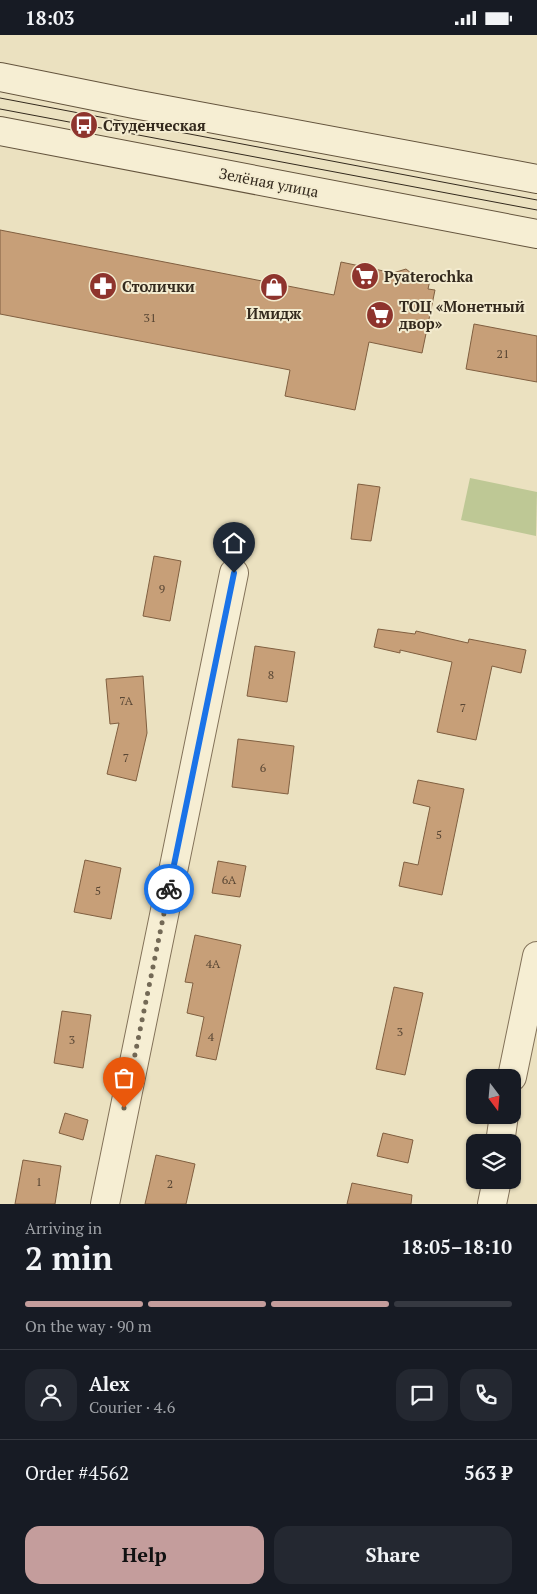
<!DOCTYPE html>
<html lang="en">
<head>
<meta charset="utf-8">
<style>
	body { margin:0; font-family:"PT Serif",serif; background:#242831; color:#f1f3f6; height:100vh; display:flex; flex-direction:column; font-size:19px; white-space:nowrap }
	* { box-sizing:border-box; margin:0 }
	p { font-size:16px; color:#9ea1a6 }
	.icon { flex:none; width:28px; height:28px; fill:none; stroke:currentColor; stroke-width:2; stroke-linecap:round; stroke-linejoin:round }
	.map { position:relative; height:1169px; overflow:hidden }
	.panel { display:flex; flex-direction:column; background:#171b24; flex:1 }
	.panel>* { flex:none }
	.needle { width:32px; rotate:164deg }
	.controls { position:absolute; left:466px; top:1034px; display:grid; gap:10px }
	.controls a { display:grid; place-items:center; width:55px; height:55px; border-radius:10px; background:#171b24; box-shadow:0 1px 4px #0004; font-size:25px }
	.pin { position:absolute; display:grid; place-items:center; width:42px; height:42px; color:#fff; margin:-51px -21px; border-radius:50% 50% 50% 0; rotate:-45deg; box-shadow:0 0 5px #0007 }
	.pin .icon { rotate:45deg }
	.courier { position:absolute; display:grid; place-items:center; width:50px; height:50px; margin:-25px; border:4px solid #1a73e8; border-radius:50%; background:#fff; color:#222; box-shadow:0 1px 6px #0007 }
	.head em { font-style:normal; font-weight:700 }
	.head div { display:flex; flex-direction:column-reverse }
	.head { display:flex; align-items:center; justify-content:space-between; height:85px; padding:0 25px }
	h1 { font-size:32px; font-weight:700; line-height:38px }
	.bar { display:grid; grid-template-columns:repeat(4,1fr); gap:8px 5px; align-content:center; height:60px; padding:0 25px }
	.bar i { height:6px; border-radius:4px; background:#363941 }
	.bar .selected { background:#c49d9c }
	.bar p { grid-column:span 4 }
	.line { display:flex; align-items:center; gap:12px; padding:0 25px; border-top:1px solid #363941 }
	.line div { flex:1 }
	.round { display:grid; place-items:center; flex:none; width:52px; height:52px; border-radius:15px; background:#242831 }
	.button { display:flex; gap:10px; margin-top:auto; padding:10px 25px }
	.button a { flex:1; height:58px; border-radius:15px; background:#c49d9c; color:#111; font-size:20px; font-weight:700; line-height:58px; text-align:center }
	.button a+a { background:#242831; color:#f1f3f6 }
	.status { display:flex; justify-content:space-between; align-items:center; height:35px; padding:0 25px; background:#171b24; direction:ltr }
	.status svg { height:14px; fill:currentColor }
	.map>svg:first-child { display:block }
	.green { fill:#bec895 }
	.building { fill:#c79f78; stroke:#805f40 }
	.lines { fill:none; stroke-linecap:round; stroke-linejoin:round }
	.street-casing { stroke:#837259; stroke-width:30 }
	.secondary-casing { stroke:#64543d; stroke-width:30 }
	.street { stroke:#f6eed3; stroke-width:28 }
	.secondary { stroke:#f6eed3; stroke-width:28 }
	.tram { stroke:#33291d; stroke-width:1 }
	.done { stroke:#736956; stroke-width:5; stroke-dasharray:0 9 }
	.route { stroke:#1a73e8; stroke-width:6 }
	.labels { text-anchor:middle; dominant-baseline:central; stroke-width:4; stroke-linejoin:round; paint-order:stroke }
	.number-label { font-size:12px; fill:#584634 }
	.poi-label { font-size:15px; font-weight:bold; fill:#33291d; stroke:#f3ebcf; text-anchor:start }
	.street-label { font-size:15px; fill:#33291d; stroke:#f3ebcf }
</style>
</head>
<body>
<div class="status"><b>18:03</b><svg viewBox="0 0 49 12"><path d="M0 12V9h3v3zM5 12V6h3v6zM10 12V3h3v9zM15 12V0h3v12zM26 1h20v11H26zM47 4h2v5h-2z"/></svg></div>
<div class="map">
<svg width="537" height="1169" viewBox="0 0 537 1169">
	<rect width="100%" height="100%" fill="#ebe1c0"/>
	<!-- green -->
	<polygon class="green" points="470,443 537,457 536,501 461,485"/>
	<!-- building -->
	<g class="building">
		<polygon points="0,195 334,260 341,227 393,238 406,234 416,242 430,245 428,254 435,255 422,318 369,307 355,375 285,361 290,335 0,279"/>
		<polygon points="474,289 537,301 537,347 466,334"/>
		<polygon points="358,449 380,452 371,506 351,504"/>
		<polygon points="154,521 181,526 170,586 143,581"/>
		<polygon points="378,594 415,599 416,596 468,608 469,604 526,615 521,638 492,631 476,705 437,697 452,627 400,615 400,618 374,612"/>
		<polygon points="255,611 295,617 287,667 247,661"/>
		<polygon points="143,641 147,698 136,746 107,739 119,688 110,689 106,644"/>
		<polygon points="238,704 294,711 288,759 232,752"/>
		<polygon points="418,745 464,754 442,860 399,851 404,827 418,830 430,772 413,768"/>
		<polygon points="85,825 121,833 111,884 74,877"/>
		<polygon points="218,826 246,831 240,862 212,858"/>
		<polygon points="195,900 241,910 216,1025 196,1021 204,982 187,978 193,948 185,947"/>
		<polygon points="394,952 423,958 405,1040 376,1034"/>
		<polygon points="62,976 91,980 83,1033 54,1028"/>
		<polygon points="65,1078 88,1085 83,1105 59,1098"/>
		<polygon points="383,1098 413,1105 408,1128 377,1121"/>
		<polygon points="156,1120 195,1129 186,1169 145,1169"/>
		<polygon points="23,1125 61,1131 55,1169 15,1169"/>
		<polygon points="352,1148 412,1160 411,1169 347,1169"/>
	</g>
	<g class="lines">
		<!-- street casing -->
		<g class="street-casing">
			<g id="street">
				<polyline points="512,1042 537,921"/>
				<polyline points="500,1108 504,1080"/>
				<polyline points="105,1169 234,538"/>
				<polyline points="492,1169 497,1145"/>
			</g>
		</g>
		<!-- secondary casing -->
		<g class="secondary-casing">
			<g id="secondary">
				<polyline points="0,42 134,69 537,144"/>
				<polyline points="0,96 537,199"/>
			</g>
		</g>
		<!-- street -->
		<use href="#street" class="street"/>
		<!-- secondary -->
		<use href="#secondary" class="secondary"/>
		<!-- tram -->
		<g class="tram">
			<polyline points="0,63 537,165"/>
			<polyline points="0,74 537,175"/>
		</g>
	</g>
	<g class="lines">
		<!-- done -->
		<polyline class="done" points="124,1073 169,854"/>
		<!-- route -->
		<polyline class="route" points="169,854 234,538"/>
	</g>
	<!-- icons -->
	<defs>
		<g id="bus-disc" transform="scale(1.4375)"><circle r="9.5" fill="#8e342d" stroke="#f3ebcf"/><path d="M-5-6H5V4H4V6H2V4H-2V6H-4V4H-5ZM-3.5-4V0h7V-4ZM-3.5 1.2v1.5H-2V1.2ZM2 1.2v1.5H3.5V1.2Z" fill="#fff"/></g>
		<g id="supermarket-disc" transform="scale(1.4375)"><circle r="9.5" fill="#8e342d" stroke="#f3ebcf"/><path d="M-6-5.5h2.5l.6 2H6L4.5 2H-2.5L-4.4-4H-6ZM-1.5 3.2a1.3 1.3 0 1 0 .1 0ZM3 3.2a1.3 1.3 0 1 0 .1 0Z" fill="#fff"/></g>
		<g id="pharmacy-disc" transform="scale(1.4375)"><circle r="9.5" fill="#8e342d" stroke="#f3ebcf"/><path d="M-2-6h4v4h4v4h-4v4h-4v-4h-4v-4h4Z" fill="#fff"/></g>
		<g id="shop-disc" transform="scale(1.4375)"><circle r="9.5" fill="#8e342d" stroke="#f3ebcf"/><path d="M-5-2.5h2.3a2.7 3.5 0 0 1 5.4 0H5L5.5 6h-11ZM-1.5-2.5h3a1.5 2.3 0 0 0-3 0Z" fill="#fff"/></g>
	</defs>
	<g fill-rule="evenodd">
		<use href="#bus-disc" x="84" y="90"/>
		<use href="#supermarket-disc" x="365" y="241"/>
		<use href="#pharmacy-disc" x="103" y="251"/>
		<use href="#shop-disc" x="274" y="252"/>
		<use href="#supermarket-disc" x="380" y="280"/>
	</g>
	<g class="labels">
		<!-- number labels -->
		<g class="number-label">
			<text x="150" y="282">31</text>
			<text x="503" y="318">21</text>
			<text x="162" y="553">9</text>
			<text x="271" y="639">8</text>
			<text x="126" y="665">7А</text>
			<text x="463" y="672">7</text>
			<text x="126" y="722">7</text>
			<text x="263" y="732">6</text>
			<text x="439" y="799">5</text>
			<text x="229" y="844">6А</text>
			<text x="98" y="855">5</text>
			<text x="213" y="928">4А</text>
			<text x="400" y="996">3</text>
			<text x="211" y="1001">4</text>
			<text x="72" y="1004">3</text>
			<text x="39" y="1146">1</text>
			<text x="170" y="1148">2</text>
		</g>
		<!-- poi labels -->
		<g class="poi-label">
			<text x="103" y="90">Студенческая</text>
			<text x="384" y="241">Pyaterochka</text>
			<text x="122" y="251">Столички</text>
			<text x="399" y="271">ТОЦ «Монетный<tspan x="399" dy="17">двор»</tspan></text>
			<text x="274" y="278" text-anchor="middle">Имидж</text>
		</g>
		<!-- street labels -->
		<g class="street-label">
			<text transform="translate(269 147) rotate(11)">Зелёная улица</text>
		</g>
	</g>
</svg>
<div class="controls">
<a><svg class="needle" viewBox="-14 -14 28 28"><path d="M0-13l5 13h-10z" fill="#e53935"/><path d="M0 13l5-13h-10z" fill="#9ea1a6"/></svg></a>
<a><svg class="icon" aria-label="layers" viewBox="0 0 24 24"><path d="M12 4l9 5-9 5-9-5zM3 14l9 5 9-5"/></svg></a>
</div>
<div class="pin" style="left:124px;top:1073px;background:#ea580c"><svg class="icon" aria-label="bag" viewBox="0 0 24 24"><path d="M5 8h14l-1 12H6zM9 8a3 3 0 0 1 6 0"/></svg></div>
<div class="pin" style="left:234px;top:538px;background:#1f2937"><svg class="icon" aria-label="home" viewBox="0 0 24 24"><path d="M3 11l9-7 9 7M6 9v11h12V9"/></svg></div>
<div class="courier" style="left:169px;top:854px"><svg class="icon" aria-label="bike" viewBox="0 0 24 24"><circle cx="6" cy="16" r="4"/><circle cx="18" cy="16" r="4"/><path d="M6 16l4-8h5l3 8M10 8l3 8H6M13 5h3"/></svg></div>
</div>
<section class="panel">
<div class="head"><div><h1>2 min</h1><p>Arriving in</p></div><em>18:05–18:10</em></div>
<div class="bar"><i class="selected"></i><i class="selected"></i><i class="selected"></i><i></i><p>On the way · 90 m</p></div>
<div class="line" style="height:90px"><a class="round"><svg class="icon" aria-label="person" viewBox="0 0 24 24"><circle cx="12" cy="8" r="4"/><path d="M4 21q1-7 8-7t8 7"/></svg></a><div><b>Alex</b><p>Courier · 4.6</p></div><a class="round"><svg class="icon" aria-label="chat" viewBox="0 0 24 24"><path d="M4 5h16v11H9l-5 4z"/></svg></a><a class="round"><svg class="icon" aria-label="phone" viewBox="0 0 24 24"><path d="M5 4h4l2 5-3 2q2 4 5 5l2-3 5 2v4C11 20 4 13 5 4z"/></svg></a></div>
<div class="line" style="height:65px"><div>Order #4562</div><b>563 ₽</b></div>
<div class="button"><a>Help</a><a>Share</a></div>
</section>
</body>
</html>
